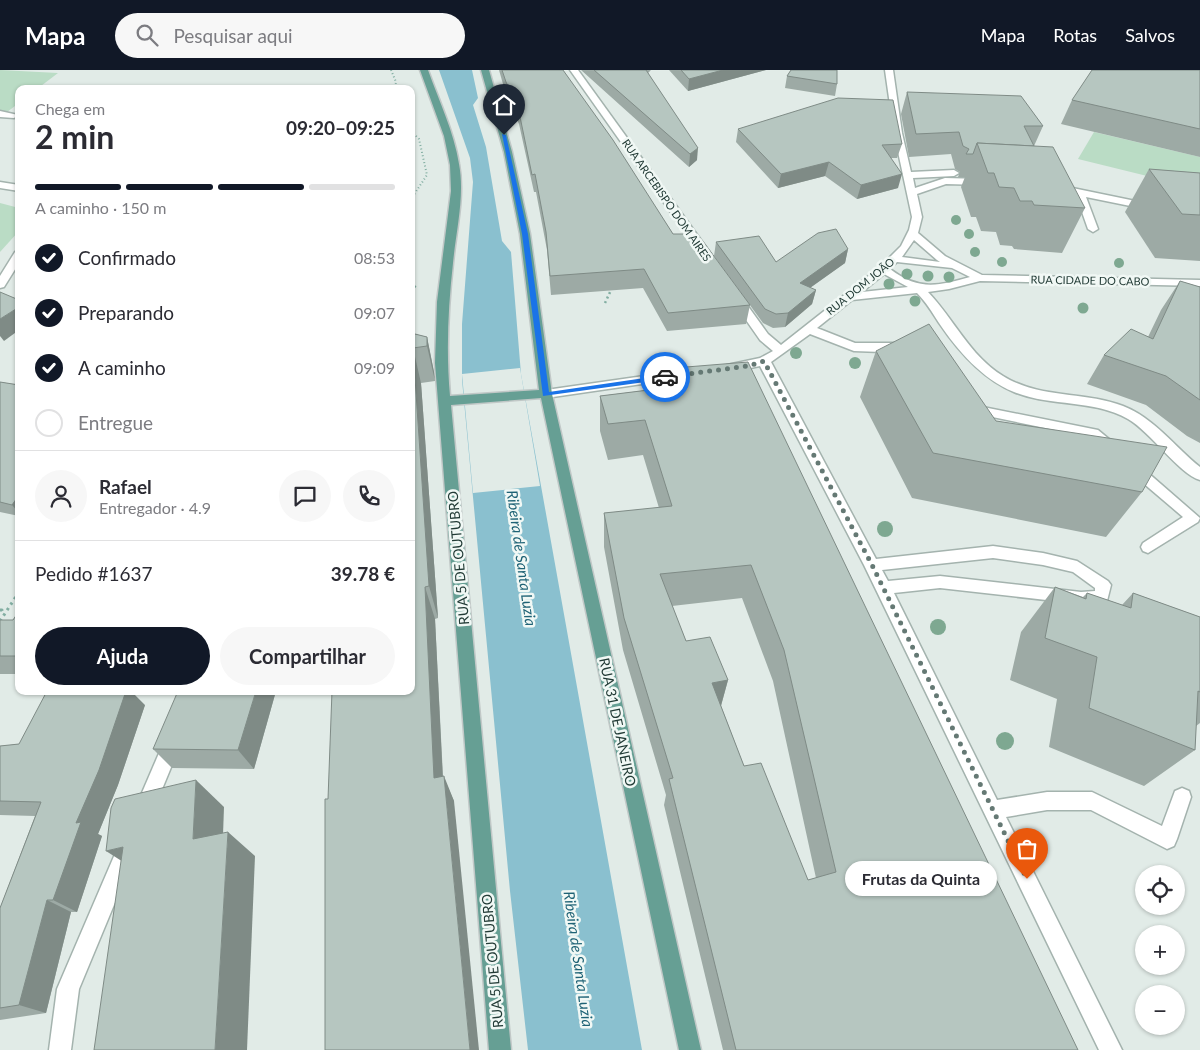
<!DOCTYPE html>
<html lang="pt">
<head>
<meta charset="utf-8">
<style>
	body { margin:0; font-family:Lato,sans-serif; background:#f7f7f7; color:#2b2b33; height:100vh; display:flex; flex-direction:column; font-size:19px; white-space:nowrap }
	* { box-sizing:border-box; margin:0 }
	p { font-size:16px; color:#7c7c81 }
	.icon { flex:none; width:28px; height:28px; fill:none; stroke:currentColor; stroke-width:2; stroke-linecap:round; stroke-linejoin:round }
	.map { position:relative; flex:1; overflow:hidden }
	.panel { position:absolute; left:15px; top:15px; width:400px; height:610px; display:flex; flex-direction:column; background:#fff; border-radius:10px; box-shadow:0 1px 4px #0004 }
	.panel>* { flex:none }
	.tools { position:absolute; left:1135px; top:795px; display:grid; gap:10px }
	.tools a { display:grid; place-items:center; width:50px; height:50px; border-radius:50%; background:#fff; box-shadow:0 1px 4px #0004; font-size:25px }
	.pin { position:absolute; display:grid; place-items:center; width:42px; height:42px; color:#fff; margin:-51px -21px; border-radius:50% 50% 50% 0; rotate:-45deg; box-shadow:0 0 5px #0007 }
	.pin .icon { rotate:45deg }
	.courier { position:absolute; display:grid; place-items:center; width:50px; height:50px; margin:-25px; border:4px solid #1a73e8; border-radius:50%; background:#fff; color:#222; box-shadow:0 1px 6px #0007 }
	.bubble { position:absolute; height:35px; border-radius:18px; background:#fff; box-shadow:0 1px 4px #0004; font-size:16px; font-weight:700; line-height:35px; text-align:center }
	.overview em { font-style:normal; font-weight:700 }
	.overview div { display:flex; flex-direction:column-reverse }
	.overview { display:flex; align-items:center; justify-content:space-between; height:85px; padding:0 20px }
	h1 { font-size:32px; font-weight:700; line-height:38px }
	.bar { display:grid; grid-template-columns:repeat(4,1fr); gap:8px 5px; align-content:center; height:60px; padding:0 20px }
	.bar i { height:6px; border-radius:4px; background:#e1e1e2 }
	.bar .selected { background:#111827 }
	.bar p { grid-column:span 4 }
	.line { display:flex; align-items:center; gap:12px; padding:0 20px; border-top:1px solid #e1e1e2 }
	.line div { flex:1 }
	.round { display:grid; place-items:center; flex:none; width:52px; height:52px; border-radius:26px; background:#f7f7f7 }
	ol { padding:0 20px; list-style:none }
	li { display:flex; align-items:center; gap:15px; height:55px }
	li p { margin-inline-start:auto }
	li .icon { padding:5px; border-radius:50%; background:#111827; color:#fff; stroke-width:4 }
	li:last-child { color:#7c7c81 }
	li i { width:28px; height:28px; border:2px solid #e1e1e2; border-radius:50% }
	.cta { display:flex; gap:10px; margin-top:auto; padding:10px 20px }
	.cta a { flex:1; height:58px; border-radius:30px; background:#111827; color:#fff; font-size:20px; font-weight:700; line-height:58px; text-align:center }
	.cta a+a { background:#f7f7f7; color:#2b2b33 }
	header { display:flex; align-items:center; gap:30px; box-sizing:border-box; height:70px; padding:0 25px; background:#111827; color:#fff }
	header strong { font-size:24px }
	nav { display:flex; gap:28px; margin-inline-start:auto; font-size:18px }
	.search { width:350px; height:45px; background:#f7f7f7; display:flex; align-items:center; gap:12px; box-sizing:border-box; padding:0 18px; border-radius:28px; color:#7c7c81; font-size:19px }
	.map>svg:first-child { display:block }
	.green { fill:#badcc5 }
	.water { fill:#8ac0cf }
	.pier { fill:#e1ebe7 }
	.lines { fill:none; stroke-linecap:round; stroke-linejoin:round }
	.minor-casing { stroke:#a4b3ae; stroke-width:3 }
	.major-casing { stroke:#c1c8c7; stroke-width:3 }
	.path-far2 { stroke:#82aea2; stroke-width:2; stroke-dasharray:1 2.5; stroke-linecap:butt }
	.path-far1 { stroke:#82aea2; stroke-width:2.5; stroke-dasharray:2 3; stroke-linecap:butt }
	.path { stroke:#82aea2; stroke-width:3; stroke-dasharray:2.5 4; stroke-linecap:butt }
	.minor { fill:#fff; fill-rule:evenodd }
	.major { fill:#669f94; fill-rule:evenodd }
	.tree { fill:#7ea891 }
	.wall { fill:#9daaa5; fill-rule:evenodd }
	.shaded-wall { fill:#7f8b86 }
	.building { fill:#b6c6c0; stroke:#7f8b86; fill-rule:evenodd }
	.route { fill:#1a73e8 }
	.done { stroke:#657974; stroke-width:5; stroke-dasharray:0 9 }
	.labels { text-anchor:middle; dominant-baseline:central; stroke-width:5; stroke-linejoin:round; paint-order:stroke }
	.far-street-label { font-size:11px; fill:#223b36; stroke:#f1f8f5 }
	.street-label { font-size:14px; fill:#223b36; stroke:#f1f8f5 }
	.water-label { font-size:15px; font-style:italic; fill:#1e6275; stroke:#f1f8f5 }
</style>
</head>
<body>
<header>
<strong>Mapa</strong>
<div class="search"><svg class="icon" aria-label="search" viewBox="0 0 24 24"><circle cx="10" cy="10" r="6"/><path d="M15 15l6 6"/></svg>Pesquisar aqui</div>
<nav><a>Mapa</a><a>Rotas</a><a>Salvos</a></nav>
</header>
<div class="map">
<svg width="1200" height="980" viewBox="0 0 1200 980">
	<rect width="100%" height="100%" fill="#e1ebe7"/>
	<!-- green -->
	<g class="green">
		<polygon points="0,0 58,3 37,19 19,19 19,33 7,42 0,42"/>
		<polygon points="1094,62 1200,87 1200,119 1078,89"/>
		<polygon points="0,133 19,138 19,161 0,182"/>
	</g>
	<!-- water -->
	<polygon class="water" points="439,0 472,0 478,28 473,35 486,77 502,171 511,182 521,304 642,980 528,980 510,821 462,310 462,254 473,112 470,88"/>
	<!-- pier -->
	<polygon class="pier" points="520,298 540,416 473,423 462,304"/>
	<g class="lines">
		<!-- minor casing -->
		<g class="minor-casing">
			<g id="minor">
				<polygon points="570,0 578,0 711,184 711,188 703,188"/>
				<path d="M885,0h8l9,63 9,39 43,-2 5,3 -5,3 -41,2 2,10 30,-10 37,1 5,3 -5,3 -36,-1 -29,10 5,23 -4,16 27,23 37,19 218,5v6l-220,-5 -31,8 -21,3c26,27 41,63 75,84 37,23 81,15 120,30 31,12 52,41 77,61v13c-21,-6 -49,-48 -72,-61 -35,-20 -78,-12 -114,-27 -32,-13 -56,-41 -75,-69 -7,-11 -13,-21 -22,-30l-65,7 -35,28 38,15h42l12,4v6l-55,-2 -44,-17 -39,28 105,197 117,-13 50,7 34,8 31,20 3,4 -4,16 -26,3 -141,-16 -46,5 103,207 50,-8h45l70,34 13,-35 7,-3 7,3 2,6 -14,42 -3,7 -7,3 -76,-39h-44l-41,7 116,233h-23l-235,-485 -104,-199 -29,6 -6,-4 2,-3 33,-7 13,-7 -13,-11 -30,-43 2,-2h8l28,39 13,11 99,-78 21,-21 8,-16 3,-13 -18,-84zM914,170l23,20 3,2 -38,-5zM897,192l55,6 18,9c-32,9 -51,14 -80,-8zM884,204l24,13 -46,5zM993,488l50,7 30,7 22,16v3l-14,1 -141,-16 -52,5 -6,-11z"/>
				<polygon points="0,41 18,45 14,48 0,47"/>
				<polygon points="0,112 19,115 19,121 0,118"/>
				<polygon points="1058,115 1150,134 1155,137 1150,140 1086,127 1098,159 1093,162 1088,159 1076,125 1055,120 1053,118"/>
				<polygon points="19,181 19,193 4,217 0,218 0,206 15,182"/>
				<polygon points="693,299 697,300 699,303 697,306 546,328 540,324 546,320"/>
				<polygon points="978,336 1098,360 1121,379 1114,384 1089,367 973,343 972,340"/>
				<polygon points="1134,393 1139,395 1200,448 1198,452 1148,483 1143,481 1141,477 1143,473 1183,447 1129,401 1127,398"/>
				<polygon points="172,665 178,667 181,673 151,746 144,748 137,746 135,739 166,667"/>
				<polygon points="128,767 135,770 138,777 79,919 71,980 49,980 57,919 121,770"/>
			</g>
		</g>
		<!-- major casing -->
		<g class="major-casing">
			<path id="major" d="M420,0h8c11,31 26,62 31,94 6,32 -3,67 -6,99 -5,45 -7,89 -3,133l89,-6 -19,-156 -16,-82 -23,-82h8l23,82 18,82 22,160 149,656h-22l-138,-652 -90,7 60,645h-22l-54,-687 2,-61 14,-111 -1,-26 -6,-29z"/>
		</g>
		<!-- path-far2 -->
		<g class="path-far2">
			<polyline points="391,0 396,12 395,19"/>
			<polyline points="411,61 419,69 427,105 411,129"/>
		</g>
		<!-- path-far1 -->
		<g class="path-far1">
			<polyline points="411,221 417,214"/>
			<polyline points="605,233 611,220"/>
		</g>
		<!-- path -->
		<g class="path">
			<polyline points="0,540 2,540 0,543"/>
			<polyline points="0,551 19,522"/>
		</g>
		<!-- minor -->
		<use href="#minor" class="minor"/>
		<!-- major -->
		<use href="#major" class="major"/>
	</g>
	<!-- trees -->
	<g class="tree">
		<circle cx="956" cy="150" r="5"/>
		<circle cx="969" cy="164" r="5"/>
		<circle cx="975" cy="182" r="5"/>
		<circle cx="1002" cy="192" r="5"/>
		<circle cx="1119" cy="193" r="5"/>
		<circle cx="907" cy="204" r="5.5"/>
		<circle cx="928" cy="206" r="5.5"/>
		<circle cx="949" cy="207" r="5.5"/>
		<circle cx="889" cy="214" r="5.5"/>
		<circle cx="915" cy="231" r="5.5"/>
		<circle cx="1083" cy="238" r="5.5"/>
		<circle cx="796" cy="283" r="6"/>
		<circle cx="855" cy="293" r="6"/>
		<circle cx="885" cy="459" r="8"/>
		<circle cx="938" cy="557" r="8"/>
		<circle cx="1005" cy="671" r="9"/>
	</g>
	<!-- wall -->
	<g class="wall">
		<polygon points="499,0 563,0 673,164 694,171 750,235 746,254 667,261 643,218 551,225 547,180 536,122 534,122 519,54 507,28"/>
		<polygon points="581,0 651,0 648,3 697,90 689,97"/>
		<polygon points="669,0 766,0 688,21"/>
		<polygon points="791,0 847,0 837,0 837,14 835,26 785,18 787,6"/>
		<polygon points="1200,0 1200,87 1061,54 1072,30"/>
		<polygon points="907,22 1043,56 1034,76 1085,138 1062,183 1014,179 1012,176 1000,175 996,162 981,161 976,147 971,147 961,117 965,107 958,107 960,102 955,99 951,84 909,87 901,44"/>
		<polygon points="738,59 902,74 897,88 891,88 898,118 857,129 825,106 778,118 736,72"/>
		<polygon points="1149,99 1200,103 1200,191 1155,188 1125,142"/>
		<polygon points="716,172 776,192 848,179 845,193 810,218 816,220 812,234 785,257 773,258 763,253 714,186"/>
		<polygon points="1180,211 1200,217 1200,373 1187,366 1146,335 1087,314 1104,285 1148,267 1161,240"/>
		<polygon points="411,263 427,267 434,302 435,311 421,313 438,548 435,549 443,706 454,731 328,729"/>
		<polygon points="876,281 996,351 1142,422 1106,467 912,428 860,327"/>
		<path d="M674,298l404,682h-355l-59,-245 2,-10 -43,-145 -19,-103v-34l55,-5 -16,-53 -35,5 -8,-29v-35l72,-9zM742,528l31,83 43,197 -8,2 -64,-114 -23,-60 7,-26 -42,-39 -14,-35z"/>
		<polygon points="0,312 19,315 19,446 0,442"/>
		<polygon points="1055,517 1083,527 1087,523 1122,535 1133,523 1200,547 1200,653 1196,656 1195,680 1144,716 1049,677 1057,629 1010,610 1021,562"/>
		<polygon points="19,541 19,604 0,604 0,550 13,550"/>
		<polygon points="276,621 254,699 172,698 153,679"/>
		<polygon points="145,635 118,715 98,764 102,766 77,842 71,842 46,943 0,950 0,838 35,746 0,745 0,676 19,674"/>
	</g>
	<!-- shaded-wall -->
	<g class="shaded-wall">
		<polygon points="723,0 766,0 688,21 689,9"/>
		<polygon points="698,78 697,90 689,97 690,84"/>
		<polygon points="829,92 825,106 778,118 781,104"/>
		<polygon points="902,104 898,118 857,129 861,115"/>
		<polygon points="848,179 845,193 797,227 800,213"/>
		<polygon points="816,220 812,234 785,257 788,243"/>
		<polygon points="19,237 19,260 4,271 0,266 0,249"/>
		<polygon points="427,267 434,302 435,311 427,276"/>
		<polygon points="413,278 421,313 438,548 429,516"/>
		<polygon points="19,425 19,443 12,435"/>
		<polygon points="425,517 435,549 444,733 434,708"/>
		<polygon points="728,610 720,639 712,613"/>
		<polygon points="107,621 131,621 145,635 118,715 98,764 102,766 77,842 53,830 76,753"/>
		<polygon points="256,621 276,621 254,699 238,680"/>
		<polygon points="444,706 454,731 479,980 470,980"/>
		<polygon points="196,710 224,737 222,793 193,769"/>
		<polygon points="228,762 255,786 247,980 215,980"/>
		<polygon points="123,777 142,804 106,781"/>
		<polygon points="47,830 71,842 46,943 19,935"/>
	</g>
	<!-- building -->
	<g class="building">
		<polygon points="502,0 563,0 613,70 673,164 689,164 694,171 702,170 750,235 668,243 644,199 550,206 546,162 535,104 532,105 518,37 506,12"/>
		<polygon points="594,0 646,0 698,78 690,84"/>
		<polygon points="681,0 723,0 689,9"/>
		<polygon points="791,0 837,0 837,14 787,6"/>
		<polygon points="1092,0 1200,0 1200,59 1072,30"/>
		<polygon points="907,22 1021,26 1043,56 1024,56 1034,76 977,73 973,84 966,84 969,79 963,76 959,62 916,64"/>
		<polygon points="838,28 893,30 902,74 882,75 902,104 861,115 829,92 781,104 738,59"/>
		<polygon points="977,73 1053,77 1085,138 1034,135 1032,131 1020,131 1014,118 999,117 994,103 988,103"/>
		<polygon points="1149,99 1200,103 1200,145 1182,144"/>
		<polygon points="836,159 848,179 800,213 816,220 788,243 776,244 765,239 716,172 759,166 776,192 818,163"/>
		<polygon points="1180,211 1200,217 1200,330 1166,306 1104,285 1131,259 1153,269"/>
		<polygon points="0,222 19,230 19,237 0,249"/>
		<polygon points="929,254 996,351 1167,377 1142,422 933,383 876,281"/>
		<polygon points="411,263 427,267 427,276 413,278 429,516 425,517 434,708 444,706 470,980 325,980 325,729 328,729 332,621 411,621"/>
		<path d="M748,292l330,688h-342l-67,-271 4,-1 -49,-160 -20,-105 68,-7 -27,-86 -37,4 -8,-28 81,-10 -7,-18zM751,495l33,85 52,222 -28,8 -47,-117 -17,3 -32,-83 16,-3 -18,-43 -24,4 -26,-67z"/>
		<polygon points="0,312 19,315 19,425 12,435 0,432"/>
		<polygon points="1055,517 1086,529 1087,523 1131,538 1133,523 1200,547 1200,622 1198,621 1195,680 1089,638 1097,587 1045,568"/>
		<polygon points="19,541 19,586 0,586 0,550 13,550"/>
		<polygon points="47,621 126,621 99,700 76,753 81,752 53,830 47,830 19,935 0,938 0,838 41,732 0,731 0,676 19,674"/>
		<polygon points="178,621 256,621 238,680 153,679"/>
		<polygon points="196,710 193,769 228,762 215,980 94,980 123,777 106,781 111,738 115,729"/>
	</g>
	<!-- route -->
	<polygon class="route" points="502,64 506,65 528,164 549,322 665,305 667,309 543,326 522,164"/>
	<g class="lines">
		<!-- done -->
		<polyline class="done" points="665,307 748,296 764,291 872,495 1027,809"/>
	</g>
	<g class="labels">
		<!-- far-street labels -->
		<g class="far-street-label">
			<text transform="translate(667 130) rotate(55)">RUA ARCEBISPO DOM AIRES</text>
			<text transform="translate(1090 210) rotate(1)">RUA CIDADE DO CABO</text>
			<text transform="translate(860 216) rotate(-39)">RUA DOM JOÃO</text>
		</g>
		<!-- street labels -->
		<g class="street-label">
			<text transform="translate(458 488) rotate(-95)">RUA 5 DE OUTUBRO</text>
			<text transform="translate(618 652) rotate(78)">RUA 31 DE JANEIRO</text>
			<text transform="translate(492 891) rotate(-95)">RUA 5 DE OUTUBRO</text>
		</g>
		<!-- water labels -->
		<g class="water-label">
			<text transform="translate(522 488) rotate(82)">Ribeira de Santa Luzia</text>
			<text transform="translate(579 889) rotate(82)">Ribeira de Santa Luzia</text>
		</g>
	</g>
</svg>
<div class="tools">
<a><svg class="icon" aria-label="locate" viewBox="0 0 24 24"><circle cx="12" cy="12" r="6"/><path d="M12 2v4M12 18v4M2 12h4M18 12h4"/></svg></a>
<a>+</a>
<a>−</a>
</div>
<div class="pin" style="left:1027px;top:809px;background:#ea580c"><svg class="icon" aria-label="bag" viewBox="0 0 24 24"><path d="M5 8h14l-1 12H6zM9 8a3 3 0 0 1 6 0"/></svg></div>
<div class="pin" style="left:504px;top:65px;background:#1f2937"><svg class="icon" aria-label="home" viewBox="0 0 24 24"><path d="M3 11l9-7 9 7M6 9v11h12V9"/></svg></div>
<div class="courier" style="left:665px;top:307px"><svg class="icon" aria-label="car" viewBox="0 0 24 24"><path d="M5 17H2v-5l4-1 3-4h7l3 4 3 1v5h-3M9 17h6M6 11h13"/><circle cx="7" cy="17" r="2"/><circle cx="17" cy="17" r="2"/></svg></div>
<div class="bubble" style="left:845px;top:791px;width:152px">Frutas da Quinta</div>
<section class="panel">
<div class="overview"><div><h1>2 min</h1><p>Chega em</p></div><em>09:20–09:25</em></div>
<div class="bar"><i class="selected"></i><i class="selected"></i><i class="selected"></i><i></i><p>A caminho · 150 m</p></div>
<ol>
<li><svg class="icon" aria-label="check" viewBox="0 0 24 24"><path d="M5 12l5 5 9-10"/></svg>Confirmado<p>08:53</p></li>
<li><svg class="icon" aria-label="check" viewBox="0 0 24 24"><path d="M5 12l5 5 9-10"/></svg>Preparando<p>09:07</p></li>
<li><svg class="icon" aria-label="check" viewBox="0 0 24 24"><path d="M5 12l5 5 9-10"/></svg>A caminho<p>09:09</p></li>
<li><i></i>Entregue</li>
</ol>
<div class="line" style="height:90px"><a class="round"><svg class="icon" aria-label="person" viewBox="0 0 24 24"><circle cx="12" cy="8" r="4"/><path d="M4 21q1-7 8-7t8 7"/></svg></a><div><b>Rafael</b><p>Entregador · 4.9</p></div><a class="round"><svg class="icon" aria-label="chat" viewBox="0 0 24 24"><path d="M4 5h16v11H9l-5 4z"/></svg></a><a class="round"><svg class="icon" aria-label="phone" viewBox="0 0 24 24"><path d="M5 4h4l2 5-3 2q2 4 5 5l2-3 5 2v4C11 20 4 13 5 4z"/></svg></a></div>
<div class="line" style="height:65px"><div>Pedido #1637</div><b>39.78 €</b></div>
<div class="cta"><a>Ajuda</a><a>Compartilhar</a></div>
</section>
</div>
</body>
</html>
